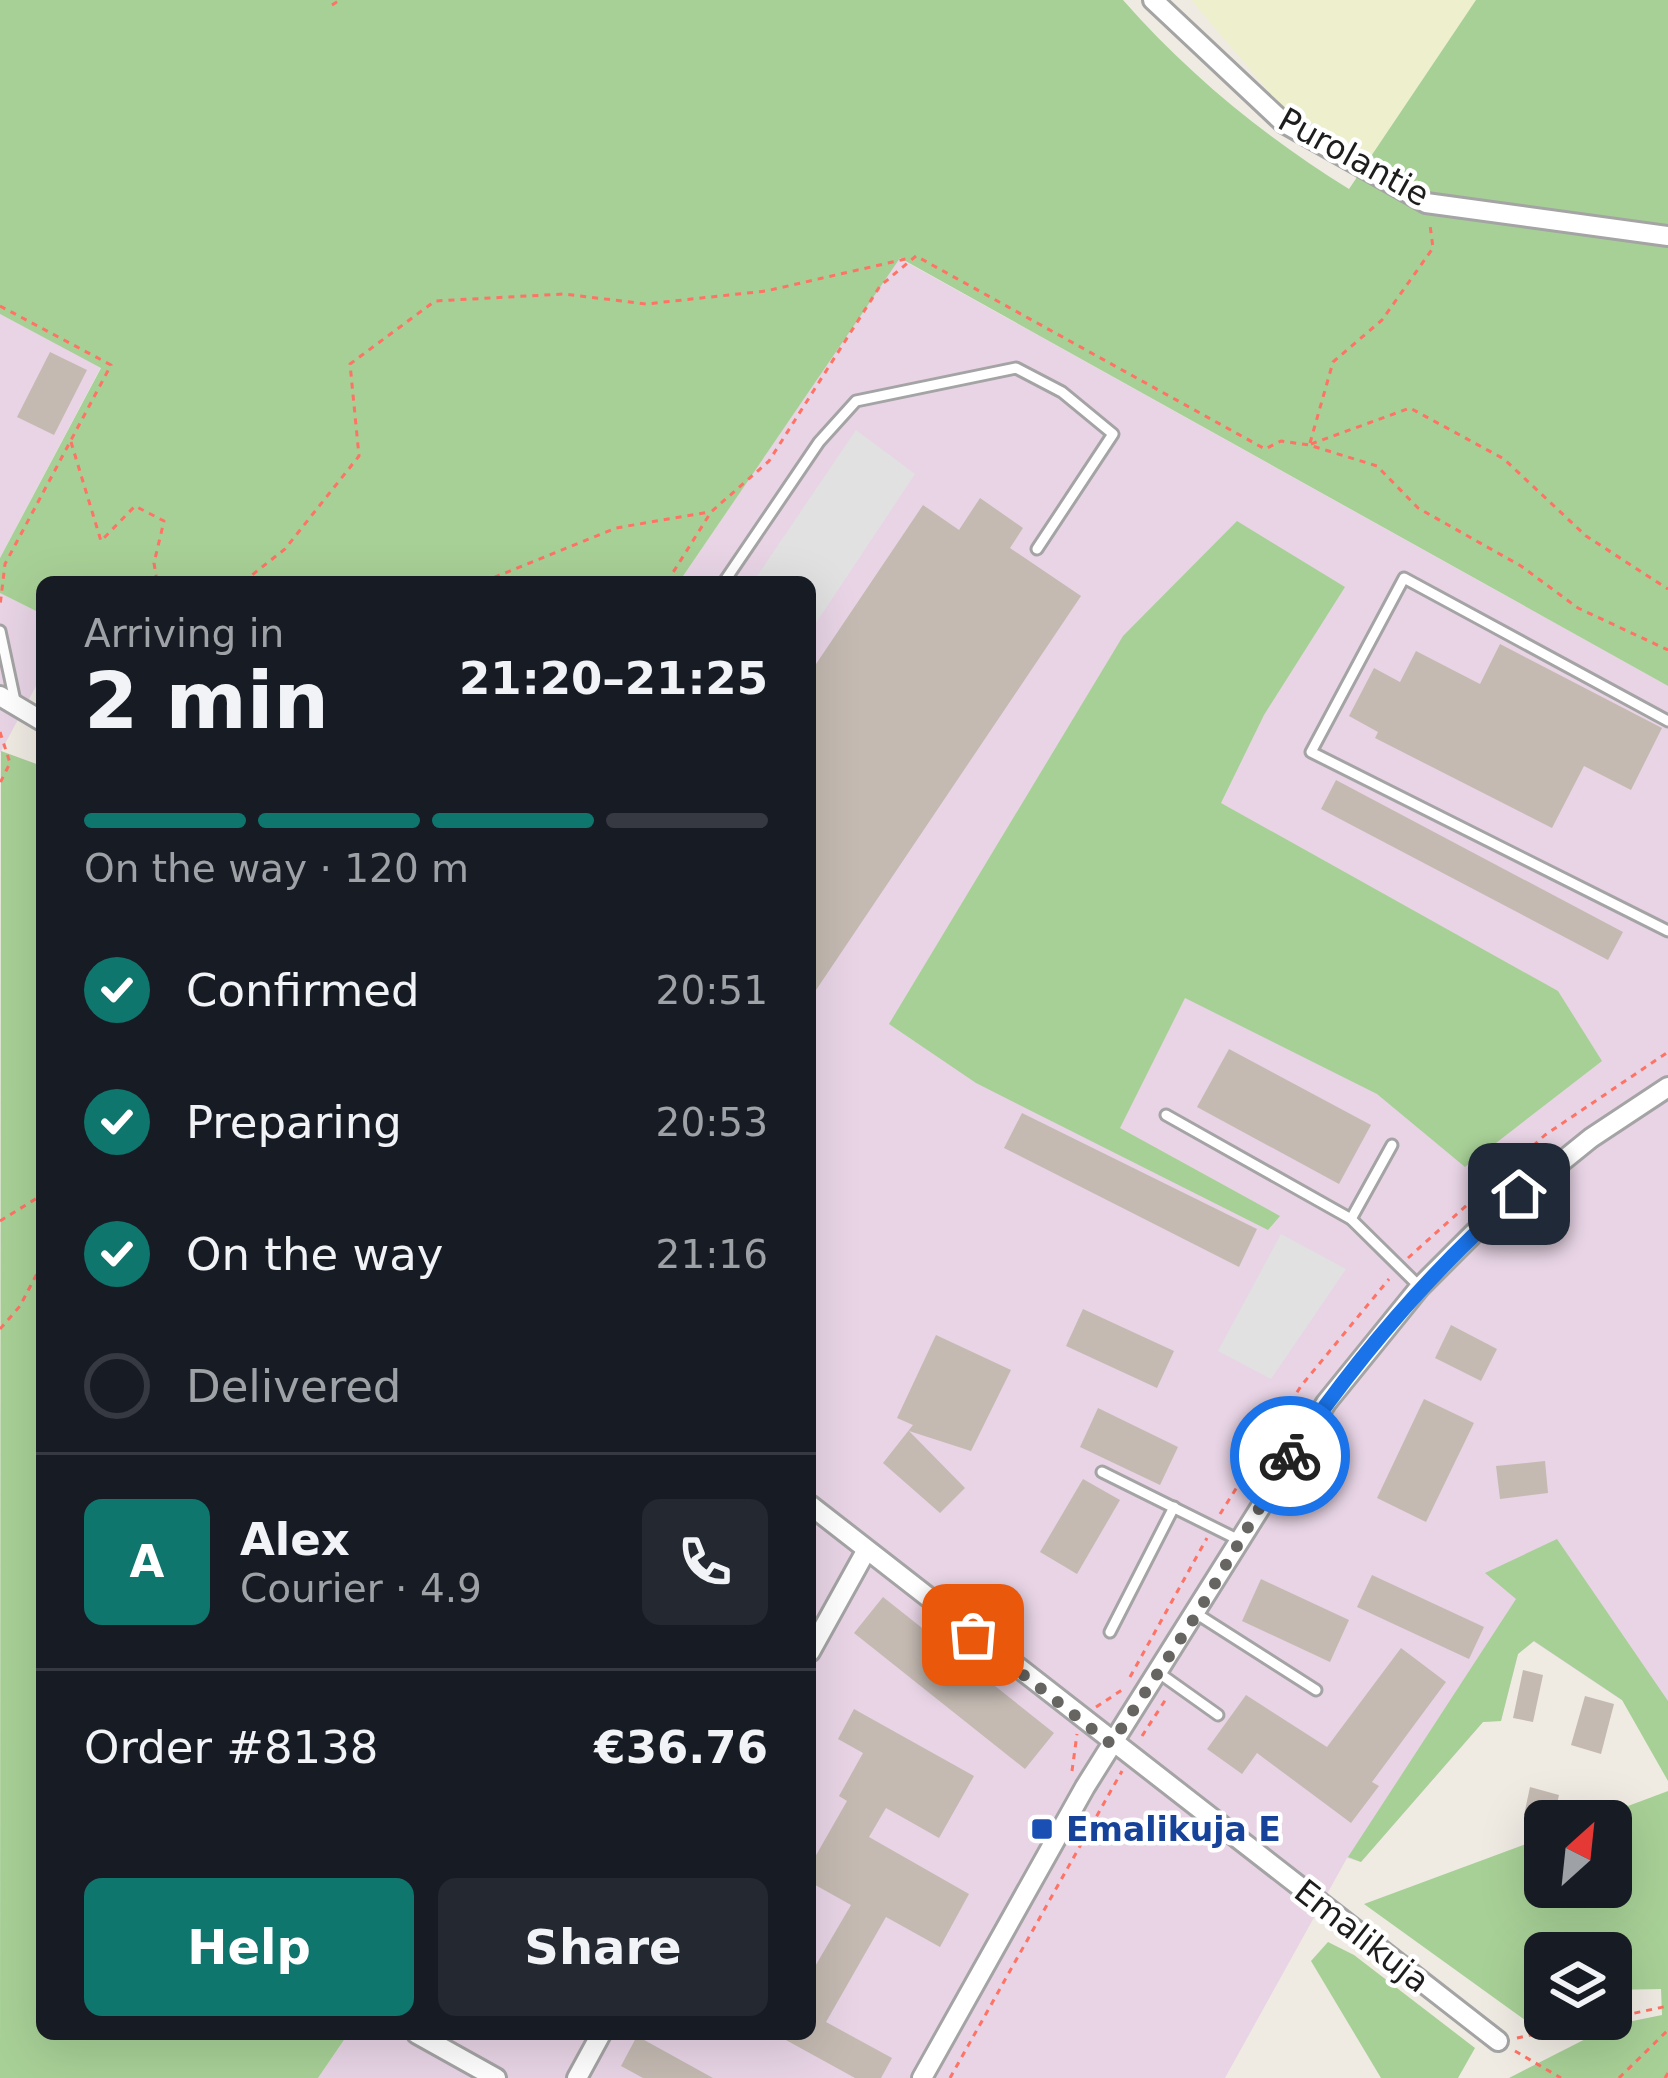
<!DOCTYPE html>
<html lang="en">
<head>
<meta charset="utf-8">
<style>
	body { margin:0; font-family:"DejaVu Sans",sans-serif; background:#242831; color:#f1f3f6; height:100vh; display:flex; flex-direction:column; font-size:45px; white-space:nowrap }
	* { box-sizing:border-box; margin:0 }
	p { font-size:39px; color:#9ea1a6 }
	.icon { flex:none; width:66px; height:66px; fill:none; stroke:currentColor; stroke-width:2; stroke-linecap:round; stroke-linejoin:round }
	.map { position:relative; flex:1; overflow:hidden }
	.details { position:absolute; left:36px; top:576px; width:780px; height:1464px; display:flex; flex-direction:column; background:#171b24; border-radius:18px; box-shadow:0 12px 48px #0002 }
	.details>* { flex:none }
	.needle { width:78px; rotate:27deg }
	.controls { position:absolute; left:1524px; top:1800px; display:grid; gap:24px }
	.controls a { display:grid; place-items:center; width:108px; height:108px; border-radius:18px; background:#171b24; box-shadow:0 12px 48px #0002; font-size:60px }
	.pin { position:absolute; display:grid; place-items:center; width:102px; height:102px; color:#fff; margin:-51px; border-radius:24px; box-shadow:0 6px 18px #0006 }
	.courier { position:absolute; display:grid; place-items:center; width:120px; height:120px; margin:-60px; border:9px solid #1a73e8; border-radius:50%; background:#fff; color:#222; box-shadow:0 3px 15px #0007 }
	.summary em { font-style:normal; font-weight:800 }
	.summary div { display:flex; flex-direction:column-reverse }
	.summary { display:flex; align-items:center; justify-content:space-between; height:204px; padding:0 48px }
	h1 { font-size:78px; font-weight:800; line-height:90px }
	.bar { display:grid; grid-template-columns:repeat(4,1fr); gap:18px 12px; align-content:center; height:144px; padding:0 48px }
	.bar i { height:15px; border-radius:9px; background:#363941 }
	.bar .current { background:#0f766e }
	.bar p { grid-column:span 4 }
	.line { display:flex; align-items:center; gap:30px; padding:0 48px; border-top:3px solid #363941 }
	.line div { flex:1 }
	.round { display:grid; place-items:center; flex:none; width:126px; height:126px; border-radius:18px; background:#242831 }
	ol { padding:0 48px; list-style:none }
	li { display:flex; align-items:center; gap:36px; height:132px }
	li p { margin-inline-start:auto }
	li .icon { padding:12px; border-radius:50%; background:#0f766e; color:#fff; stroke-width:4 }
	li:last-child { color:#9ea1a6 }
	li i { width:66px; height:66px; border:6px solid #363941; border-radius:50% }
	.action { display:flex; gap:24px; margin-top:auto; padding:24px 48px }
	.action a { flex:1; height:138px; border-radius:18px; background:#0f766e; color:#fff; font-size:48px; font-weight:800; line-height:138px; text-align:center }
	.action a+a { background:#242831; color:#f1f3f6 }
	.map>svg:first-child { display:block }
	.industrial { fill:#e8d4e5 }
	.farmland { fill:#edefcd }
	.forest { fill:#a7d096 }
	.parking { fill:#e1e1e1 }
	.building { fill:#c4bab2 }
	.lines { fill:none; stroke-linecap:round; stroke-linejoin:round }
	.service-casing { stroke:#a4a4a4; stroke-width:15 }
	.minor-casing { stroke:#a4a4a4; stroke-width:24 }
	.path { stroke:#ff7264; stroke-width:3; stroke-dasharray:6 6; stroke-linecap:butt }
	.service { stroke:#fff; stroke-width:9 }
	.minor { stroke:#fff; stroke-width:18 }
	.done { stroke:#666562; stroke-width:12; stroke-dasharray:0 21.6 }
	.route { stroke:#1a73e8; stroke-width:15 }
	.transit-dot { fill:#1a4fb4; stroke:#fff; stroke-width:4.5 }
	.labels { text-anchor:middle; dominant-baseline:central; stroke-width:9; stroke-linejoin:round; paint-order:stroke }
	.street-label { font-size:33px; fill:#1d1d1d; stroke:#fff }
	.transit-label { font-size:33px; font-weight:bold; fill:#164399; stroke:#fff; text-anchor:start }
</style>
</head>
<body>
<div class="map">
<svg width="1668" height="2078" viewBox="0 0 1668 2078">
	<rect width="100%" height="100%" fill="#efebe3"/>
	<!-- industrial -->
	<g class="industrial">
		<polygon points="899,258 1668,686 1668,1731 1533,1641 1518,1654 1501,1721 1483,1722 1361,1862 1347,1858 1225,2078 318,2078 348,2034 810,2034 810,582 679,582"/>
		<polygon points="0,314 101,367 0,558"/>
		<polygon points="0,593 42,614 42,675 0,753"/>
	</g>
	<!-- farmland -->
	<polygon class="farmland" points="1191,0 1476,0 1373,155 1282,107"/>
	<!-- forest -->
	<g class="forest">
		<path d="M0,0h1123c66,75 142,137 226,189l127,-189h192v686l-768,-428 -221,324h-637v32l-42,-21v-35l101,-190 -101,-54z"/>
		<polygon points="1237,521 1345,587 1264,715 1221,803 1558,991 1602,1061 1465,1167 1377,1094 1185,998 1120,1128 1280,1216 1268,1230 976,1083 889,1024 1123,636"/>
		<polygon points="1,751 42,766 42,2034 348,2034 318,2078 0,2078"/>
		<polygon points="1557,1539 1668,1701 1668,1781 1622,1700 1534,1641 1518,1654 1501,1721 1483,1722 1361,1862 1348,1857 1516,1599 1485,1573"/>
		<polygon points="1668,1791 1668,2078 1509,2078 1613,2025 1662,2015 1661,1989 1611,1990 1611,1953 1545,1953 1546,2019 1532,2025 1364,1904 1545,1837 1545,1887 1611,1887 1611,1821 1588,1821"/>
		<polygon points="1328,1942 1354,1955 1475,2048 1458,2078 1381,2078 1311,1961"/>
	</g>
	<!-- parking -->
	<g class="parking">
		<polygon points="856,430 915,474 810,632 810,582 753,582"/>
		<polygon points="1281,1234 1346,1269 1271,1379 1218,1351"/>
	</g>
	<!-- building -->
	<g class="building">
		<polygon points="50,352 87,370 54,435 17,417"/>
		<polygon points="980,498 1023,528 1010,548 1081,596 810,999 810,673 923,505 959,530"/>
		<polygon points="1500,644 1662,728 1631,790 1584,766 1552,828 1375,738 1378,732 1349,716 1374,668 1400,682 1416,651 1480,684"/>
		<polygon points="1336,780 1623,932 1608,960 1321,809"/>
		<polygon points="1229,1049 1371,1125 1339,1184 1197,1107"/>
		<polygon points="1022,1113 1257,1229 1239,1267 1004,1148"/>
		<polygon points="1083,1309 1174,1351 1157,1388 1066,1346"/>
		<polygon points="1451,1325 1497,1349 1481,1381 1435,1358"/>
		<polygon points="936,1335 1011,1370 971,1451 909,1431 965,1488 940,1513 883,1463 913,1425 897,1418"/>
		<polygon points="1424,1399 1474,1423 1426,1522 1377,1498"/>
		<polygon points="1098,1408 1178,1447 1160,1485 1080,1447"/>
		<polygon points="1545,1461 1548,1493 1500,1499 1496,1466"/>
		<polygon points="1083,1479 1120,1500 1077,1574 1040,1552"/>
		<polygon points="1372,1575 1484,1627 1469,1659 1357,1607"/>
		<polygon points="1261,1579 1349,1620 1330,1662 1242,1621"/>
		<polygon points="883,1597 1054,1733 1025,1769 854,1633"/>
		<polygon points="1401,1648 1446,1682 1372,1782 1379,1786 1351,1823 1257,1753 1242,1774 1207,1749 1246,1695 1327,1747"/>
		<polygon points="1523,1670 1543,1675 1533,1722 1513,1718"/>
		<polygon points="1585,1696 1614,1704 1601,1754 1571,1745"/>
		<polygon points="854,1709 974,1776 939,1838 886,1808 869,1837 969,1894 940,1947 886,1917 826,2022 892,2058 881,2078 855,2078 775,2034 810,2034 810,1975 851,1905 810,1882 810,1854 815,1857 847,1801 839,1796 863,1753 838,1739"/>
		<polygon points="1530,1787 1559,1795 1553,1821 1524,1815"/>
		<polygon points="637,2036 713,2078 643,2078 621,2066"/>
	</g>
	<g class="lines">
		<!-- service casing -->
		<g class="service-casing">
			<g id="service">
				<polyline points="724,582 819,442 856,401 1016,368 1062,392 1113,434 1037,549"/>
				<polyline points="0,631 15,701"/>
				<polyline points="1668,721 1404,578 1311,752 1668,931"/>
				<polyline points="1166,1115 1351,1219 1420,1287"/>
				<polyline points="1351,1219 1392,1145"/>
				<polyline points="1102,1472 1241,1541"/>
				<polyline points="1197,1614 1316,1690"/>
				<polyline points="1110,1632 1174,1507"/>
				<polyline points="1159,1673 1218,1715"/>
			</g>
		</g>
		<!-- minor casing -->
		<g class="minor-casing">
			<g id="minor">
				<polyline points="1153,0 1284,123 1426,203 1668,236"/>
				<polyline points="0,696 42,721"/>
				<polyline points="810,1505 1498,2041"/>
				<polyline points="810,1652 866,1551"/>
				<polyline points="417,2034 496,2078"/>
				<polyline points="577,2078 601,2034"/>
				<polyline points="922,2078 1085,1787 1326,1403 1420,1287 1476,1231 1591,1138 1668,1087"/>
			</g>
		</g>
		<!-- path -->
		<g class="path">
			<polyline points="332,5 340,0"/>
			<polyline points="0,306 111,365 5,564 0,606"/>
			<polyline points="71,442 101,541 135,506 164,521 154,563 157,582"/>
			<polyline points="1310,443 1333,362 1382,320 1433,248 1430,225"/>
			<polyline points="1311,444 1410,408 1504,459 1586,536 1668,589"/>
			<polyline points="243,582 285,549 359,456 350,364 435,301 564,294 646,304 766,291 910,258"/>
			<polyline points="483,582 616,528 709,512"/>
			<polyline points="667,582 711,512 769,461 880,286 916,256 1265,449 1281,441 1309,445 1377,466 1418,508 1521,566 1578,608 1668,650"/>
			<polyline points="0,732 10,763 0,783"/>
			<polyline points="0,1221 42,1195"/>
			<polyline points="1408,1258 1545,1135 1668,1052"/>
			<polyline points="0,1329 20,1306 42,1264"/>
			<polyline points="1220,1514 1301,1386 1389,1279"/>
			<polyline points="1130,1677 1207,1538"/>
			<polyline points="1096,1707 1122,1690"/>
			<polyline points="1142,1736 1166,1699"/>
			<polyline points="1072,1771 1077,1734"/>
			<polyline points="1517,2038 1668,2006"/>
			<polyline points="1515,2051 1561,2078"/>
			<polyline points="950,2078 1122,1771"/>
			<polyline points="1619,2078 1668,2030"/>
			<polyline points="1665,2078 1668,2073"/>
		</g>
		<!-- service -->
		<use href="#service" class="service"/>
		<!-- minor -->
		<use href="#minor" class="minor"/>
	</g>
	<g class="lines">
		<!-- done -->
		<polyline class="done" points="973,1635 1111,1744 1197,1614 1290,1456"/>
		<!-- route -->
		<path class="route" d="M1290,1456c66,-97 140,-185 229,-262"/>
	</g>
	<!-- markers -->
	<rect class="transit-dot" x="1030" y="1817" width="24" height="24" rx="6"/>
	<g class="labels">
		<!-- street labels -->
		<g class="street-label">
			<text transform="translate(1354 157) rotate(29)">Purolantie</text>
			<text transform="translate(1362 1936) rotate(38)">Emalikuja</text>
		</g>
		<!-- transit labels -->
		<g class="transit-label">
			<text x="1066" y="1829">Emalikuja E</text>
		</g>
	</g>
</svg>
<div class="controls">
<a><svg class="needle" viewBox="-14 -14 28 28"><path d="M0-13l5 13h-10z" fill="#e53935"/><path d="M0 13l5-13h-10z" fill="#9ea1a6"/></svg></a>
<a><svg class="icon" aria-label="layers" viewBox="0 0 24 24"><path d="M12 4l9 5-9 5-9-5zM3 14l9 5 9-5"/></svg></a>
</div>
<div class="pin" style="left:973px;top:1635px;background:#ea580c"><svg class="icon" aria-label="bag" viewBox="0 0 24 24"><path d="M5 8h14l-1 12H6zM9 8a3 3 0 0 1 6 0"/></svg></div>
<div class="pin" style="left:1519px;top:1194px;background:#1f2937"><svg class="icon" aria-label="home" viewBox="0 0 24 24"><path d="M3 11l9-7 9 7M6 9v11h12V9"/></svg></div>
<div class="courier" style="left:1290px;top:1456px"><svg class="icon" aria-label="bike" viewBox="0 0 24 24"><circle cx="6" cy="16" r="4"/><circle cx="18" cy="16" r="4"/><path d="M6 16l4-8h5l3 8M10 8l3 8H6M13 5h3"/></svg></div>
<section class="details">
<div class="summary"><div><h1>2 min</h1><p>Arriving in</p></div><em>21:20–21:25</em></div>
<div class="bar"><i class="current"></i><i class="current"></i><i class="current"></i><i></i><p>On the way · 120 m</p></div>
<ol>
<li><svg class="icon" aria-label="check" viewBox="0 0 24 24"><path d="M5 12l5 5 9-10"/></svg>Confirmed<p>20:51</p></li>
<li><svg class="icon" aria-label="check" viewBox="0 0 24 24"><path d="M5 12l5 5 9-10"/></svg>Preparing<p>20:53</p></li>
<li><svg class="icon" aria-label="check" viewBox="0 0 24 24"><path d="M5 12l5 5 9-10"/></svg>On the way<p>21:16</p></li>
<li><i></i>Delivered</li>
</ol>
<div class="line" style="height:216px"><b class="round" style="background:#0f766e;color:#fff">A</b><div><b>Alex</b><p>Courier · 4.9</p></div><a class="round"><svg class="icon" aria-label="phone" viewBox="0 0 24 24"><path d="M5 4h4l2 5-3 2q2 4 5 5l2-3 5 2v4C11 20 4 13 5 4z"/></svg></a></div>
<div class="line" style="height:156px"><div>Order #8138</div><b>€36.76</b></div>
<div class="action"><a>Help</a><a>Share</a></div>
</section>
</div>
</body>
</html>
